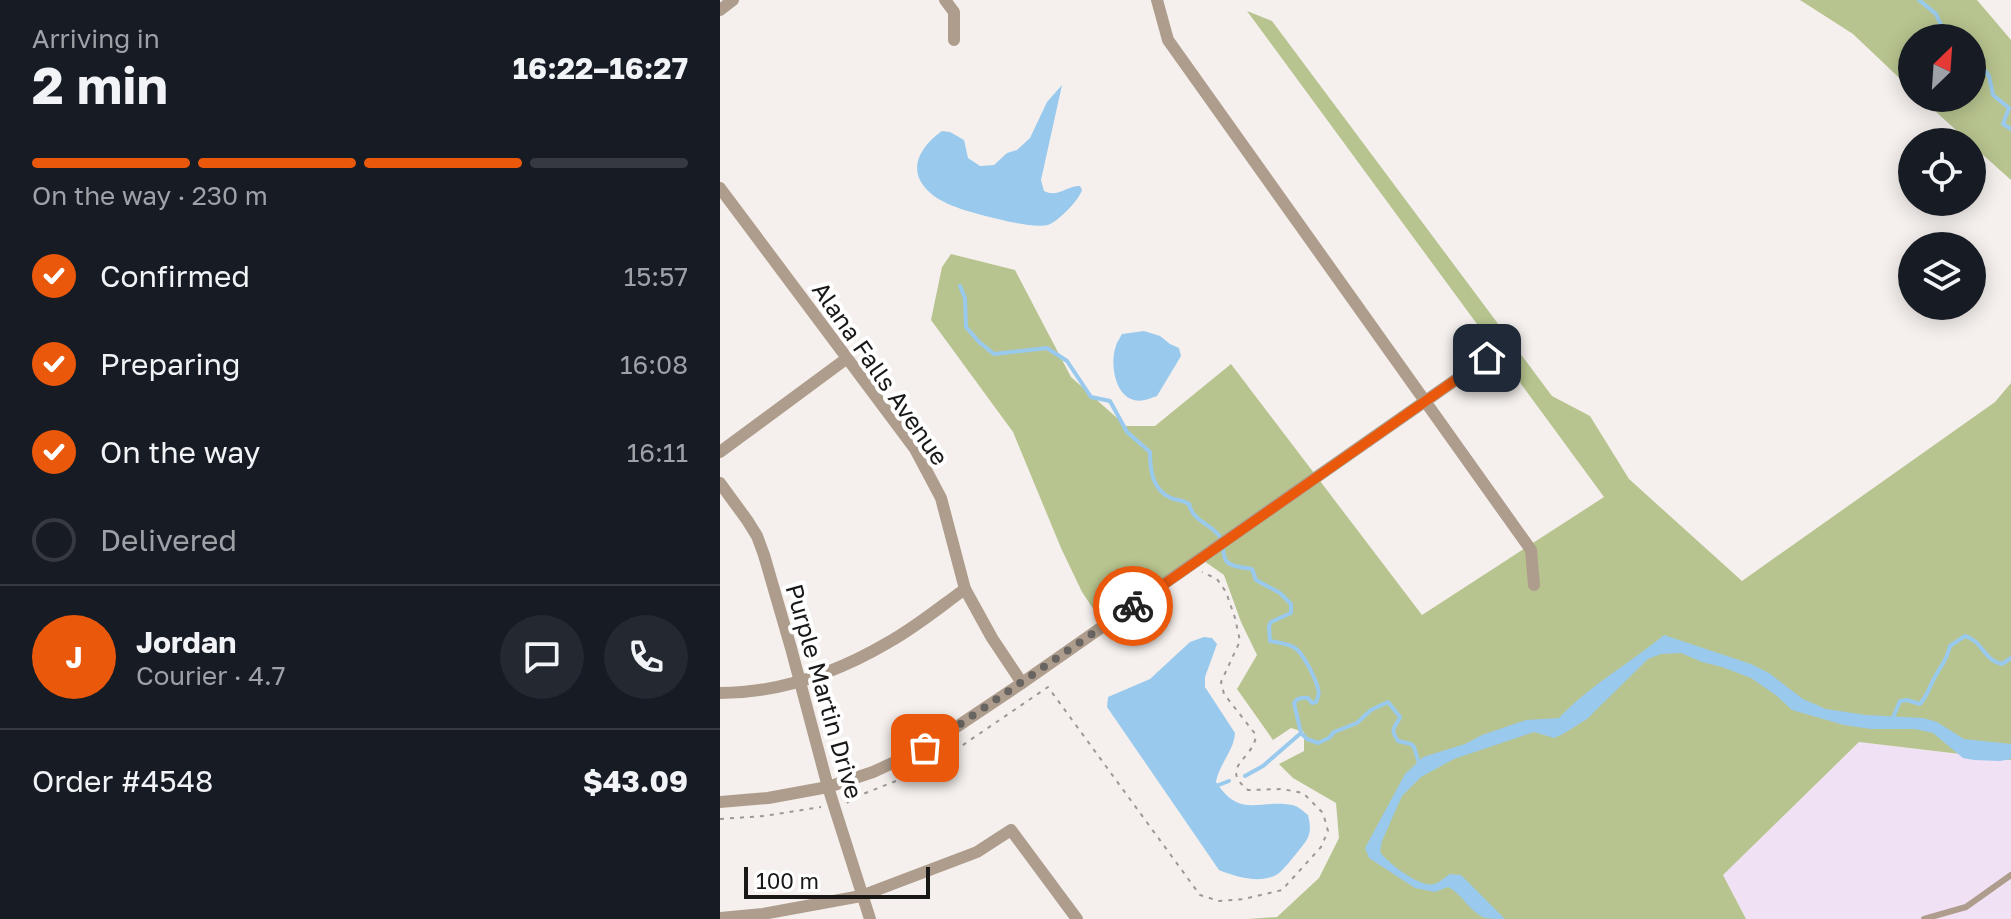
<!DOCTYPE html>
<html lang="en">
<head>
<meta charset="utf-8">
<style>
	body { margin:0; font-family:"Golos Text",sans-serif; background:#242831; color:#f1f3f6; height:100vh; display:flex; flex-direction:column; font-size:30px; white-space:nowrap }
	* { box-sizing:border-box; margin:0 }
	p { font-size:26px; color:#9ea1a6 }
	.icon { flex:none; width:44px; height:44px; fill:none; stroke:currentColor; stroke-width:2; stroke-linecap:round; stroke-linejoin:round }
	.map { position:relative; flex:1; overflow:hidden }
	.sheet { display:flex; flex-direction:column; background:#171b24; width:720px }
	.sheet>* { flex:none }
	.needle { width:52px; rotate:25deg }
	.controls { position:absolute; left:1178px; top:24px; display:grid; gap:16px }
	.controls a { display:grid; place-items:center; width:88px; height:88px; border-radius:50%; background:#171b24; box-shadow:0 4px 20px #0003; font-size:40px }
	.scale { position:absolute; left:24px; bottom:20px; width:186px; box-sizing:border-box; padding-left:8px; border:4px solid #1a1817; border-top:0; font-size:22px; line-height:28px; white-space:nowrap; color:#1a1817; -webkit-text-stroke:6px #fff; paint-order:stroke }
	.pin { position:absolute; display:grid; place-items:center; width:68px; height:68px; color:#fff; margin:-34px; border-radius:16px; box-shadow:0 4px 12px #0006 }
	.courier { position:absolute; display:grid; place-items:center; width:80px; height:80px; margin:-40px; border:6px solid #ea580c; border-radius:50%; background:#fff; color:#222; box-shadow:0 2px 10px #0007 }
	.headline em { font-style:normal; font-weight:700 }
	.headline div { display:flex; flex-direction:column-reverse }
	.headline { display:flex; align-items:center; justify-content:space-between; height:136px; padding:0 32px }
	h1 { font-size:52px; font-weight:700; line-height:60px }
	.bar { display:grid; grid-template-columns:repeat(4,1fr); gap:12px 8px; align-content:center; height:96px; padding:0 32px }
	.bar i { height:10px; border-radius:6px; background:#363941 }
	.bar .active { background:#ea580c }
	.bar p { grid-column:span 4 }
	.line { display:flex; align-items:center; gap:20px; padding:0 32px; border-top:2px solid #363941 }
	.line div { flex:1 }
	.round { display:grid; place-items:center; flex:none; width:84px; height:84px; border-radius:42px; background:#242831 }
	ol { padding:0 32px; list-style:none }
	li { display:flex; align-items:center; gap:24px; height:88px }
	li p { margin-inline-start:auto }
	li .icon { padding:8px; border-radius:50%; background:#ea580c; color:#fff; stroke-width:4 }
	li:last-child { color:#9ea1a6 }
	li i { width:44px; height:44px; border:4px solid #363941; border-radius:50% }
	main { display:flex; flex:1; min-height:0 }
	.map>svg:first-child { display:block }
	.industrial { fill:#f0e1f4 }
	.forest { fill:#b8c48f }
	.water { fill:#99c9ed }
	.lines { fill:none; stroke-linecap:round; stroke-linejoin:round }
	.stream { stroke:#99c9ed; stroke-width:4 }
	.path { stroke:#9c9896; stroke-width:2; stroke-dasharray:4 6; stroke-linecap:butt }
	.service { stroke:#ae9d8c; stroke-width:6 }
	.minor { stroke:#ae9d8c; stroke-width:12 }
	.done { stroke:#676462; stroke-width:8; stroke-dasharray:0 14.4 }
	.route { stroke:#ea580c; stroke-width:10 }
	.labels { text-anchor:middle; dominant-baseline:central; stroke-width:8; stroke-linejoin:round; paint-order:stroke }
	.street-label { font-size:24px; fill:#1a1817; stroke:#fff }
</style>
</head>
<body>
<main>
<section class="sheet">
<div class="headline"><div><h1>2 min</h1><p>Arriving in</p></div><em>16:22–16:27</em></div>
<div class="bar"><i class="active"></i><i class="active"></i><i class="active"></i><i></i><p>On the way · 230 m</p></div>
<ol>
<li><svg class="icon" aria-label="check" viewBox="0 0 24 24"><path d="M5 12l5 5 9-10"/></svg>Confirmed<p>15:57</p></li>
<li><svg class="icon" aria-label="check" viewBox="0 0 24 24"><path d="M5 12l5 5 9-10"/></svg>Preparing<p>16:08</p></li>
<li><svg class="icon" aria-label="check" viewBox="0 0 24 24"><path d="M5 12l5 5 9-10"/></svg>On the way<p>16:11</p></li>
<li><i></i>Delivered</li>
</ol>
<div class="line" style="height:144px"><b class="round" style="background:#ea580c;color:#fff">J</b><div><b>Jordan</b><p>Courier · 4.7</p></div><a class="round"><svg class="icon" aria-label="chat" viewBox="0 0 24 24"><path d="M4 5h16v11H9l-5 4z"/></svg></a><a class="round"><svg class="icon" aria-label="phone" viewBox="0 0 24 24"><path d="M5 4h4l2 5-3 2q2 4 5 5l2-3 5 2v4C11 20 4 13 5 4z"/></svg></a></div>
<div class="line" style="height:104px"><div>Order #4548</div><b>$43.09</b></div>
</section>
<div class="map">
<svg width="1291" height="919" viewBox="0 0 1291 919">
	<rect width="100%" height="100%" fill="#f5f0ed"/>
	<!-- industrial -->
	<polygon class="industrial" points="1139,742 1291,760 1291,919 1026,919 1003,875"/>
	<!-- forest -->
	<g class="forest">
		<polygon points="1080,0 1257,0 1291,40 1291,180 1252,145 1252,142 1249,142 1201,98 1252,98 1252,38 1192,38 1192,90 1133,34"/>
		<polygon points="527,11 552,21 832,396 870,416 909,479 1022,581 1275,402 1291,383 1291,760 1139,742 1003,875 1026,919 527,919 557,917 599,878 619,838 616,803 573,778 559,764 584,751 584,732 571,728 553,740 517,689 537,655 521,622 504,575 484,561 382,622 362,592 341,548 293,432 211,320 222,267 231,254 295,270 351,377 406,426 435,426 511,364 702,615 884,497"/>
	</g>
	<!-- water -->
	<g class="water">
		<path d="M342,85l-21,95 3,11c14,7 22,-5 36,-5l2,4c-3,10 -23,31 -34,35 -11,3 -39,-3 -50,-6 -18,-4 -49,-12 -64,-23 -29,-22 -17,-47 8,-65l8,1 14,8 4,18 12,8 14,-1 13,-12 10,-3 13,-12 17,-36z"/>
		<path d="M424,331l16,5 10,8 9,4 2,8 -24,40c-9,3 -17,7 -26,3 -17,-7 -21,-38 -15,-53 0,-2 5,-10 6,-12z"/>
		<path d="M944,635l87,29 18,9 34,26 23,10 40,6 57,3 14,4 27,17 47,5v15l-11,2 -26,-1 -11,-2 -30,-25 -18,-4h-44l-27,-4 -52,-15 -15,-14 -26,-18 -29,-11 -20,-5 -21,-9 -20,1 -13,5 -61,60 -24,15 -9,4 -20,-6 -80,27 -33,18 -19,19 -20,45 -2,11c8,11 40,36 54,32 5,-1 11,-7 16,-10l11,1 44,44c-5,0 -15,0 -20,-1 -15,-6 -23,-24 -37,-31l-13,5 -20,-4 -46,-30 -4,-10 40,-74 18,-17 42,-13 17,-9 44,-15 33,-2c30,-32 71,-55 105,-83z"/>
		<path d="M484,637l8,1 5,6 -12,33v10l30,46c-1,18 -16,31 -19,49 24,37 42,17 76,23 6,1 11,6 16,10 5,20 0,24 -12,39 -5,6 -11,14 -17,19 -16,12 -43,4 -60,-3l-112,-163 1,-10 42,-18 40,-37z"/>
	</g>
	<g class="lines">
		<!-- stream -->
		<g class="stream">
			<polyline points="1199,0 1216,14 1227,38"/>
			<polyline points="1252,54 1269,76 1273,95 1289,108 1283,124 1291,129"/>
			<path d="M240,286l5,12 1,29 13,15 15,12 53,-6 20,13 24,36 19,4 17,31 23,20c0,17 2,38 21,46 7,3 11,1 18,6 4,18 22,19 31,33 5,7 1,18 7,25 5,5 18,6 25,7l4,11 24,13 11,11v9l-20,9 -2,4 1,15c9,2 17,2 25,7 8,5 21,31 23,41 2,6 0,7 -2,13l-4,1 -4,-5c-6,-1 -11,0 -14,5l7,30 6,6 11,4 11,-5 5,-6 23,-9 14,-13 17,-8 12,15c-5,12 -11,10 -2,24l13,3 3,3 5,16"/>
			<path d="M1172,720l8,-19 7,-1 13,4c8,-9 10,-19 16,-29 7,-13 10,-13 14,-29l15,-10c18,5 18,24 37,28l9,-6"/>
			<polyline points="525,776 543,766 581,733"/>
			<polyline points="496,786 509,781"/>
		</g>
		<!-- path -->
		<g class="path">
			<path d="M127,803l6,-5 53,-21 51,-28 91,-62 152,208 19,6 25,-2 38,-9 39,-43 7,-16 -5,-18 -20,-20 -21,-4 -34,1c-30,-24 6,-30 8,-55l-32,-41 -3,-12 19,-41 -5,-23 -9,-26 -9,-13 -15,-7"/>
			<polyline points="0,819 44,816 101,807"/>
		</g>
		<!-- service -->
		<polyline class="service" points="1204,919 1246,907 1291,875"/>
		<!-- minor -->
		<g class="minor">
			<polyline points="225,0 234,12 234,40"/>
			<polyline points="437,0 448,40 811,550 814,585"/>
			<polyline points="0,10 13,0"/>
			<polyline points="0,188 195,449 221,498 245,589 272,638 302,683"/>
			<polyline points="0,452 126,359"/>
			<polyline points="0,483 27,520 37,536 44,555 71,648 108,787 150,919"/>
			<path d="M0,693c60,0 118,-21 169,-51 27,-15 51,-35 76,-53"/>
			<polyline points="0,802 48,798 108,787 153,772 205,748 302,683 767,358"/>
			<polyline points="0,918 43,914 141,896 257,852 291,830 357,919"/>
		</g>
	</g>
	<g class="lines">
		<!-- done -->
		<polyline class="done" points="205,748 413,606"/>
		<!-- route -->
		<polyline class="route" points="413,606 767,358"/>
	</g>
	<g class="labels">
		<!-- street labels -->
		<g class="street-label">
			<text transform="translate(161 373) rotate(55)">Alana Falls Avenue</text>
			<text transform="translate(105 691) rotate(74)">Purple Martin Drive</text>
		</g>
	</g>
</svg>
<div class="controls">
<a><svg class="needle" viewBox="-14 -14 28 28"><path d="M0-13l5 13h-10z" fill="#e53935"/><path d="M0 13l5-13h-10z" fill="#9ea1a6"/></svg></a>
<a><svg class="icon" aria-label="locate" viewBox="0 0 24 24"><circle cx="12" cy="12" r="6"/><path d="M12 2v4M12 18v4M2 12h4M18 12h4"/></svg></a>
<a><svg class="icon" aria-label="layers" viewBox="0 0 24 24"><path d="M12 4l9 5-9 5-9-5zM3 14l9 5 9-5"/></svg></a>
</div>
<div class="scale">100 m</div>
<div class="pin" style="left:205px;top:748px;background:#ea580c"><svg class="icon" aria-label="bag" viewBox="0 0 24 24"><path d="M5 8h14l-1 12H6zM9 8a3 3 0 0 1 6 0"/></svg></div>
<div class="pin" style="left:767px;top:358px;background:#1f2937"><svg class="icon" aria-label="home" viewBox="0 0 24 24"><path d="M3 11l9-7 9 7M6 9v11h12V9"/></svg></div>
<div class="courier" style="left:413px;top:606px"><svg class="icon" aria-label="bike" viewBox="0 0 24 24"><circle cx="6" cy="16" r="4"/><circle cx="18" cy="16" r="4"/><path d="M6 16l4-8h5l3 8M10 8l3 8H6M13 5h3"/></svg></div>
</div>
</main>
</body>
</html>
